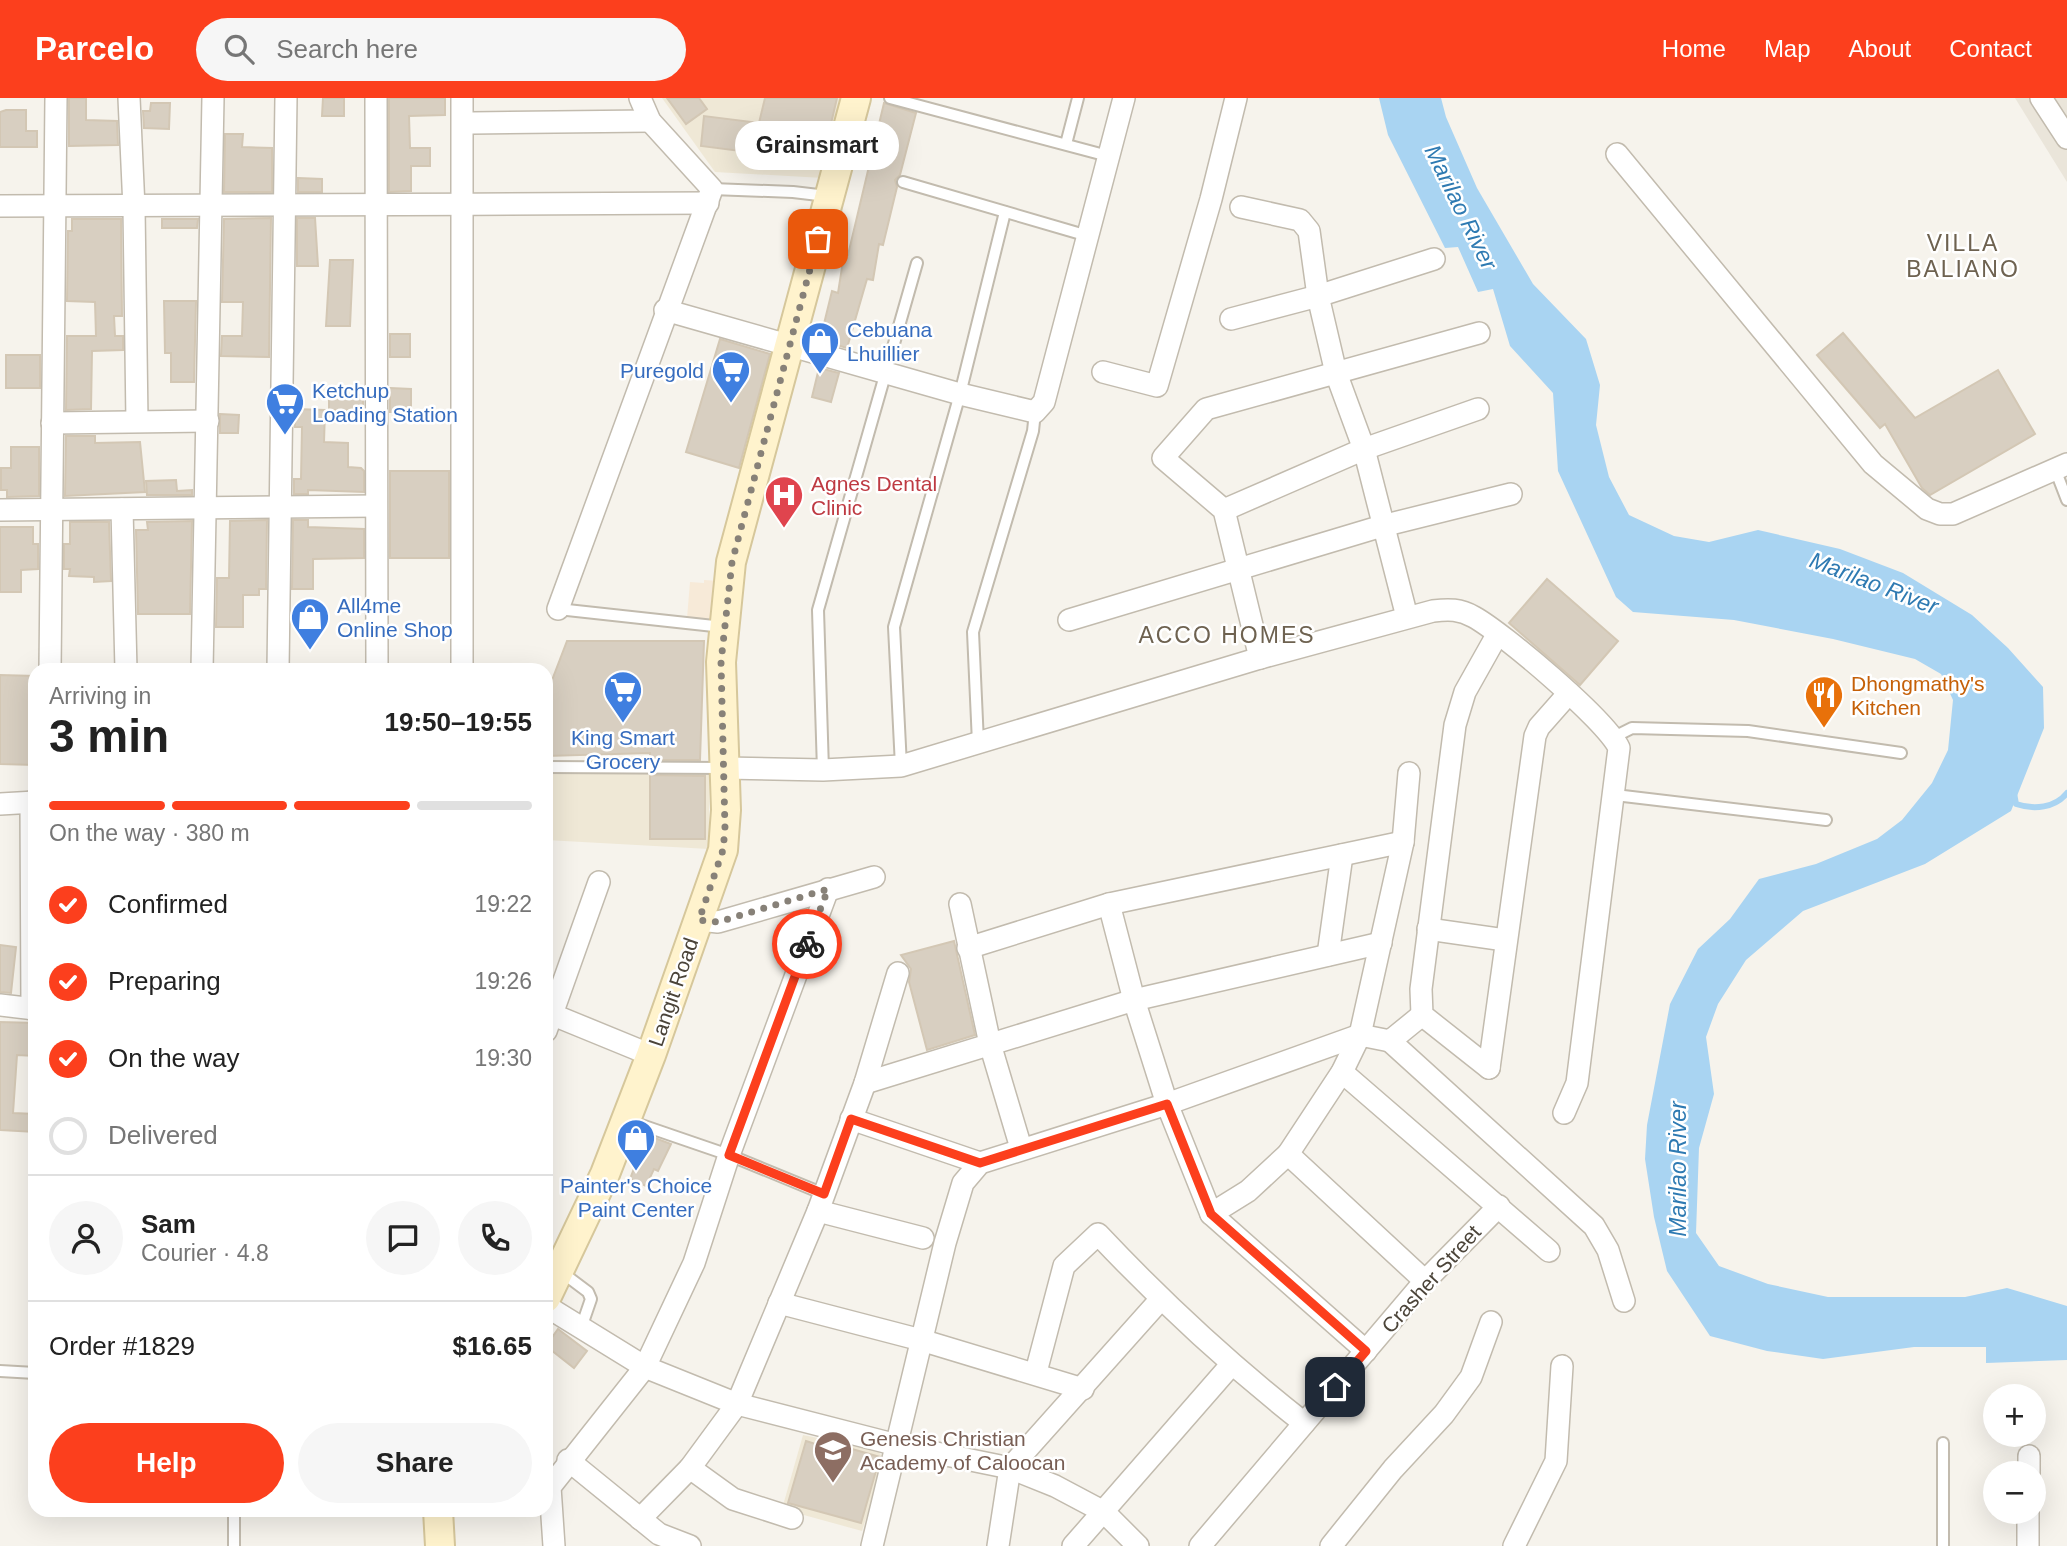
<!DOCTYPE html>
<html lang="en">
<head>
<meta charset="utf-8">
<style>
	body { margin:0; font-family:Helvetica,sans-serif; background:#f6f6f6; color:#222; height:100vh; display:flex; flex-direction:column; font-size:26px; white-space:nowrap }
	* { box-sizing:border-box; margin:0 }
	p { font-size:23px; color:#767676 }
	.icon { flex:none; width:38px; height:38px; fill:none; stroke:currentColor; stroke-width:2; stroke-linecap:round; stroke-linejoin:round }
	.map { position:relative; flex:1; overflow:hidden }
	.panel { position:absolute; left:28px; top:565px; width:525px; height:854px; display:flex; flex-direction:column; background:#fff; border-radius:21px; box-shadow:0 7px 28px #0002 }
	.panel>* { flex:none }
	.buttons { position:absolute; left:1983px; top:1286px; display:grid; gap:14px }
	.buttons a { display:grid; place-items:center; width:63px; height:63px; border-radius:50%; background:#fff; box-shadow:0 7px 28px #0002; font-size:35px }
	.pin { position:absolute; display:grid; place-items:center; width:60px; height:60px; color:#fff; margin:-30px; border-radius:14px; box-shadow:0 4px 10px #0006 }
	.courier { position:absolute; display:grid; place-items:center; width:70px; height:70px; margin:-35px; border:5px solid #fc3f1d; border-radius:50%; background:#fff; color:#222; box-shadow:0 2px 9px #0007 }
	.bubble { position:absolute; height:49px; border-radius:24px; background:#fff; box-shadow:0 7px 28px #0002; font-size:23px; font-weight:700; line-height:49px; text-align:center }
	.summary em { font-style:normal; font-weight:700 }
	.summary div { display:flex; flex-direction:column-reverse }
	.summary { display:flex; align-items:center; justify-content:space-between; height:119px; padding:0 21px }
	h1 { font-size:46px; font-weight:700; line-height:52px }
	.bar { display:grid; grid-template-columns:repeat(4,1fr); gap:10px 7px; align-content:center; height:84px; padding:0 21px }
	.bar i { height:9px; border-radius:5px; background:#e0e0e0 }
	.bar .selected { background:#fc3f1d }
	.bar p { grid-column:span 4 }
	.line { display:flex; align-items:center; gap:18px; padding:0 21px; border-top:2px solid #e0e0e0 }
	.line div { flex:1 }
	.round { display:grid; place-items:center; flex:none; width:74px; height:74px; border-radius:37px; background:#f6f6f6 }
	ol { padding:0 21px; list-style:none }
	li { display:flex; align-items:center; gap:21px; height:77px }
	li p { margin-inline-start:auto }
	li .icon { padding:7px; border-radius:50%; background:#fc3f1d; color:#fff; stroke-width:4 }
	li:last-child { color:#767676 }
	li i { width:38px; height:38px; border:4px solid #e0e0e0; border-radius:50% }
	.primary-button { display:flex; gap:14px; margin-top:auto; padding:14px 21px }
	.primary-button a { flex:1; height:80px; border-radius:42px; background:#fc3f1d; color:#fff; font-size:28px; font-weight:700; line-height:80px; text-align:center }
	.primary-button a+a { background:#f6f6f6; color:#222 }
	header { display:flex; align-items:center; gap:42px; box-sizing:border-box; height:98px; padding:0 35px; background:#fc3f1d; color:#fff }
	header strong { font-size:33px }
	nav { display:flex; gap:38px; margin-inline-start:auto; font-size:24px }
	.search { width:490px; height:63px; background:#f6f6f6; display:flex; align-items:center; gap:18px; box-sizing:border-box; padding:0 24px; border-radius:38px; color:#767676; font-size:26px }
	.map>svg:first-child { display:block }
	.residential { fill:#eae5da }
	.commercial { fill:#f7ead8 }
	.education { fill:#efe8d6 }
	.water { fill:#a9d4f2 }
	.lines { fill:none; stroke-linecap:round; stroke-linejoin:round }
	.stream { stroke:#a9d4f2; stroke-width:6 }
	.building { fill:#d8cfc1; stroke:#d3c7b4; stroke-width:2 }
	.service-casing { stroke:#c2bbae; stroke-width:14 }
	.minor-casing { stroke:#c2bbae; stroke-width:24 }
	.secondary-casing { stroke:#d6c79b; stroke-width:32 }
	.service { stroke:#fff; stroke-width:10 }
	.minor { stroke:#fff; stroke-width:21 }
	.secondary { stroke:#fff3cd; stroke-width:28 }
	.done { stroke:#878178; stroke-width:7; stroke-dasharray:0 12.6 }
	.route { stroke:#fc3f1d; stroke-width:9 }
	.labels { text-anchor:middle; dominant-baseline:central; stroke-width:5; stroke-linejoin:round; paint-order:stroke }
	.shop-label { font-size:21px; fill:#366cbe; stroke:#fff; text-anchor:start }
	.health-label { font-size:21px; fill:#be3a42; stroke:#fff; text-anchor:start }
	.food-label { font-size:21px; fill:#c56008; stroke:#fff; text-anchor:start }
	.street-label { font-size:21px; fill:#4b4439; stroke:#fff }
	.education-label { font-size:21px; fill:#785e54; stroke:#fff; text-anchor:start }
	.water-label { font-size:23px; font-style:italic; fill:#2e7ab2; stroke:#fff }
	.neighbourhood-label { font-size:23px; letter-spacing:2px; fill:#6e6250; stroke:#fff }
</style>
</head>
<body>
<header>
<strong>Parcelo</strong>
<div class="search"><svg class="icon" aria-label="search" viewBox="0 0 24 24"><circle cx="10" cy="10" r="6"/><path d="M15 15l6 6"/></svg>Search here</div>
<nav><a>Home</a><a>Map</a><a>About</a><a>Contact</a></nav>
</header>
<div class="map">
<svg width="2067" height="1448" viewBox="0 0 2067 1448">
	<rect width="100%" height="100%" fill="#f6f3ec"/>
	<!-- residential -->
	<polygon class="residential" points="2015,0 2067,0 2067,84"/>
	<!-- commercial -->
	<polygon class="commercial" points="704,482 719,483 716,522 687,520 690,484 704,485"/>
	<!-- education -->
	<g class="education">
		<polygon points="662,0 841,0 823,80 715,74"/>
		<polygon points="709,674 709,751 546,742 546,676"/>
		<polygon points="803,1337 877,1352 885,1362 862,1433 782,1411"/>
	</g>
	<!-- water -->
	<polygon class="water" points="1379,0 1441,0 1446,19 1477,90 1533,186 1586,241 1600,287 1596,327 1609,379 1629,417 1674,438 1709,444 1758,432 1840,451 1903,475 1972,517 2008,550 2043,589 2044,630 2011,713 1925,766 1803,813 1746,862 1718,906 1706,939 1714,996 1699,1050 1696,1135 1719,1168 1768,1186 1828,1199 1965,1199 2007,1190 2067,1208 2067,1262 1986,1265 1986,1249 1914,1249 1823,1261 1767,1253 1710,1238 1667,1173 1654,1119 1645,1061 1647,1027 1670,906 1698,851 1730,821 1759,781 1816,766 1877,741 1902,722 1932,685 1948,652 1953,602 1941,576 1915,561 1833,541 1734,522 1633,514 1616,499 1558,373 1553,295 1510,248 1493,191 1478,194 1458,149 1445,150 1388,37"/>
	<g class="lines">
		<!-- stream -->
		<path class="stream" d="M2014,695l2,11c18,6 39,4 51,-11"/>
	</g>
	<!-- building -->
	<g class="building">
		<polygon points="69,0 86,0 86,22 117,23 118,47 69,48"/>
		<polygon points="323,0 344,0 344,18 322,18"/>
		<polygon points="389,0 445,0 445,17 409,18 410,50 430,50 430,68 411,68 411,93 389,94"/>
		<polygon points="667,0 699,0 707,11 686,26"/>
		<polygon points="765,0 837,0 822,64 771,53 771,57 701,48 704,18 759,25"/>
		<polygon points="151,5 170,5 169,31 144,30 143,13 150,13"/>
		<polygon points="884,5 916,15 900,77 895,82 897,89 883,147 879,146 873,182 867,181 847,250 820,242 832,193 838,195 844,157 848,157"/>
		<polygon points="6,12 26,12 26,33 37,33 37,49 0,49 0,14"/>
		<polygon points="225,36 243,36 242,49 272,50 272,94 224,94"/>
		<polygon points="298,80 322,81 322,94 298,94"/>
		<polygon points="271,120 269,259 221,258 222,238 242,238 243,204 222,204 224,121"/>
		<polygon points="297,120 315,120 318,168 297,168"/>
		<polygon points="72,121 121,121 122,218 114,218 115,238 123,238 123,252 92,253 91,311 66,312 67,238 96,238 95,204 67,203 68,133 72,133"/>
		<polygon points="162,121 198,121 197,130 162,130"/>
		<polygon points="330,162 353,162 350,228 326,228"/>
		<polygon points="164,203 196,203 194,284 171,284 171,255 165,255"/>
		<polygon points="1843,235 1915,320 1998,272 2035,336 1930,397 1922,390 1885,326 1880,330 1817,257"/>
		<rect x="390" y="236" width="20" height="23"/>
		<polygon points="720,241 770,256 739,370 686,354"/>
		<rect x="6" y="257" width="34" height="33"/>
		<polygon points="819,270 839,275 831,304 812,299"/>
		<polygon points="390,290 411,291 411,314 390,314"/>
		<polygon points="329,296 363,297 363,313 329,312"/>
		<polygon points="295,311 325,312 324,344 348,345 348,369 361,370 364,373 364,394 308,392 308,396 294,396 294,381 301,381 302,329 295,329"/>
		<polygon points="220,316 239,317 238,335 220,335"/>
		<polygon points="66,338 95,338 95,345 140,344 145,394 65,398"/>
		<polygon points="11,349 39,349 39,398 7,399 7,392 1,392 1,370 11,370"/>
		<rect x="390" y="373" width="59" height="87"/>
		<polygon points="176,382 177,393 192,392 192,397 147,397 146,383"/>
		<polygon points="267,422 266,491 259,491 259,497 243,497 243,529 216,529 217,480 229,480 230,423"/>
		<polygon points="293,422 308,422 308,429 364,431 364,460 313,461 313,491 292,491"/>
		<polygon points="192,423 190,516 138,516 136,432 148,432 147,424"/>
		<polygon points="70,424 109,424 111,483 94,484 94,479 69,478 70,471 64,471 64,446 70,446"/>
		<polygon points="0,429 33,429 33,446 38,446 38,471 21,472 21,494 0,494"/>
		<polygon points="1547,481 1618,543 1580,587 1509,525"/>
		<polygon points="567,543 704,543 700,662 650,662 650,655 546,658 546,598"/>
		<polygon points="0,577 35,578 35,667 0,666"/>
		<polygon points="650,677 705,678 705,741 650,741"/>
		<polygon points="954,843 975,937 927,952 909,884 911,871 901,857"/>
		<polygon points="0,847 16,849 11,895 0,894"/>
		<polygon points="0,924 35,925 35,958 17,957 13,1015 35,1016 35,1034 0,1032"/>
		<polygon points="647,1037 671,1046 658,1073 654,1071 646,1088 630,1081"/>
		<polygon points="558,1231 587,1253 574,1270 546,1248"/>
		<polygon points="806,1343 837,1353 838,1347 880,1359 861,1425 788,1405"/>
	</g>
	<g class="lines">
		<!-- service casing -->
		<g class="service-casing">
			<g id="service">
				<polyline points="890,0 1108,58"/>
				<polyline points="1066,46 1078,0"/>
				<polyline points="903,84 1088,138"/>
				<polyline points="712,91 793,94 827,98"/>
				<polyline points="2055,371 2067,402"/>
				<polyline points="558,511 723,529"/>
				<polyline points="1614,639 1632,630 1748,633 1901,655"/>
				<polyline points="978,645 973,534 1033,333 1035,314"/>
				<polyline points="901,668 894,529 960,296 1005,114"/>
				<polyline points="546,669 725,670"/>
				<polyline points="823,672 818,512 917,165"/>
				<polyline points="1615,697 1826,722"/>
				<polyline points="627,1022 729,1057 824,1096"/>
				<polyline points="560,1173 588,1194 591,1201 581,1230"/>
				<polyline points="0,1273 35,1275"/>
				<polyline points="234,1448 234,1412"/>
				<polyline points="1943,1448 1943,1345"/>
			</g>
		</g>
		<!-- minor casing -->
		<g class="minor-casing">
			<g id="minor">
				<polyline points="129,0 134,110 137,323"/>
				<polyline points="376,0 377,572"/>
				<polyline points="2041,0 2067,40"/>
				<polyline points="472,25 650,23"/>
				<polyline points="1617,56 1873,366 1927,411 1940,416 1953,416 2067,366"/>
				<path d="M0,108c236,0 472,-2 708,-3"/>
				<polyline points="1241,109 1300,122 1309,133 1318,198 1336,275 1364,351 1407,519"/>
				<polyline points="665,212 960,296 1035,314 1044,304 1124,0"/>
				<polyline points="1231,221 1318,198 1434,161"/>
				<polyline points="1103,274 1157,288 1211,101 1236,0"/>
				<polyline points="52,325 208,323"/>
				<polyline points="122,411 126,572"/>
				<polyline points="0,412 376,408"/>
				<polyline points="1224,412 1364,351 1478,311"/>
				<polyline points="558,511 712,91 650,23 640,0"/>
				<polyline points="1069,522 1382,428 1511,396"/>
				<polyline points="1260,560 1224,412 1163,360 1206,311 1479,235"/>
				<polyline points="50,572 56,0"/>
				<polyline points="202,572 213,0"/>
				<polyline points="278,572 286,0"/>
				<polyline points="462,572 462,0"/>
				<path d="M725,670l98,2 78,-4 359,-108 173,-47c16,-2 27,-2 41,6 29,16 132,103 145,131l-42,335 -13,30"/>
				<polyline points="31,704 32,911"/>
				<polyline points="0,706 35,704"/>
				<polyline points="960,806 990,946 1021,1050"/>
				<polyline points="1109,806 1134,902 1167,1006 1211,1116 1366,1253"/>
				<polyline points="699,822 718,824 874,779"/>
				<polyline points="1428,831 1505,842"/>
				<polyline points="968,850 1109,806 1403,744"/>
				<polyline points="1328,857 1342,757"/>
				<polyline points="0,907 35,911"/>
				<polyline points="546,914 651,957"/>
				<polyline points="546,933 599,784"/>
				<polyline points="1390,943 1594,1128 1608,1152 1624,1203"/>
				<polyline points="1489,970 1422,917 1421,891 1455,627 1465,594 1497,537"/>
				<polyline points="1489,970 1535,638 1539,629 1569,595"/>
				<polyline points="1342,974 1549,1153"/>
				<polyline points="865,985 1134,902 1381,845"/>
				<polyline points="851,1021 980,1065"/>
				<polyline points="1288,1056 1425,1183"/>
				<polyline points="818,1113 923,1140"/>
				<polyline points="1211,1116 1248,1093 1288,1056 1342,974 1360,937 1403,744 1409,675"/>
				<polyline points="779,1205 921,1242 1083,1291"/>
				<polyline points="546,1208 645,1269 737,1306 897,1347 1010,1370 1055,1388 1104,1414 1138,1448"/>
				<path d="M1036,1274l28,-106 34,-32c65,69 132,131 206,189"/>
				<polyline points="568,1362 659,1436 690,1448"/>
				<polyline points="690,1370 733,1401 792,1420"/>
				<polyline points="2029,1376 2029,1358"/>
				<polyline points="640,1421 690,1370 737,1306 818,1113 865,985 898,875"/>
				<polyline points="554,1448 550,1389 645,1269 694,1165 729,1057 828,791"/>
				<polyline points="872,1448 945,1145 963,1085 980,1065 1167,1006 1360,937 1390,943 1422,917"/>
				<polyline points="998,1448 1010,1370 1160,1202"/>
				<polyline points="1073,1448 1231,1267"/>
				<polyline points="1200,1448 1425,1183 1499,1108"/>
				<polyline points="1331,1448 1393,1371 1444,1316 1471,1279 1491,1224"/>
				<polyline points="1514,1448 1556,1363 1562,1268"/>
				<polyline points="2028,1448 2028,1414"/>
			</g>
		</g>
		<!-- secondary casing -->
		<g class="secondary-casing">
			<g id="secondary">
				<polyline points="546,1200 605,1076 651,957 723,752 726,712 721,564 731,464 856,0"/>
				<polyline points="438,1412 440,1448"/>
			</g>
		</g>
		<!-- service -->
		<use href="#service" class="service"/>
		<!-- minor -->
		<use href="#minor" class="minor"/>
		<!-- secondary -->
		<use href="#secondary" class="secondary"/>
	</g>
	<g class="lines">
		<!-- done -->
		<polyline class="done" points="807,846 828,791 718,824 699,822 723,752 725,731 721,564 732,464 818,141"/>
		<!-- route -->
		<polyline class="route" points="807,846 729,1057 824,1096 851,1021 980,1065 1167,1006 1211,1116 1366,1253 1335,1289"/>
	</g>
	<!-- icons -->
	<defs>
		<g id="shop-pin" transform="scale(2.0125)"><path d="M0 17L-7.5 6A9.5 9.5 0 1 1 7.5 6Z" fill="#3f7fe0" stroke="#fff"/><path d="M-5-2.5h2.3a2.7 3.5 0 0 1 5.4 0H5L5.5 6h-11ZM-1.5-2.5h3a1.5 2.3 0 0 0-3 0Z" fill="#fff"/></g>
		<g id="supermarket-pin" transform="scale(2.0125)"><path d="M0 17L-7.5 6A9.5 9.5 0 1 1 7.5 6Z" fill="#3f7fe0" stroke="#fff"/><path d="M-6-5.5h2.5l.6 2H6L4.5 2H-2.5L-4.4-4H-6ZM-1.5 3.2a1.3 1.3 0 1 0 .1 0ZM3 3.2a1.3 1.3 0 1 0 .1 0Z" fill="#fff"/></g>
		<g id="hospital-pin" transform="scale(2.0125)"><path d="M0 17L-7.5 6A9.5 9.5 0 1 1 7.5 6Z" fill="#e0444e" stroke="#fff"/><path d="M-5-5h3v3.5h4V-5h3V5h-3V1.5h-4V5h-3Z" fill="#fff"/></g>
		<g id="restaurant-pin" transform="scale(2.0125)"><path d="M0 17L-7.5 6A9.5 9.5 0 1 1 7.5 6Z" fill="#e8710a" stroke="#fff"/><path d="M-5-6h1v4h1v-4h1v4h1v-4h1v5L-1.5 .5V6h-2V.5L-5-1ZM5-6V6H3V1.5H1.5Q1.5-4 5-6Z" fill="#fff"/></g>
		<g id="school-pin" transform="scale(2.0125)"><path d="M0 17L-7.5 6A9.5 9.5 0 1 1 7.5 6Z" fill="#8d6e63" stroke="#fff"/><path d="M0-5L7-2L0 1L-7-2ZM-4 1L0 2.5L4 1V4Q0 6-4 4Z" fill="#fff"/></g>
	</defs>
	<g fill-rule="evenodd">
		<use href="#shop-pin" x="820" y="243"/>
		<use href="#supermarket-pin" x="731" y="272"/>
		<use href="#supermarket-pin" x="285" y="304"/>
		<use href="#hospital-pin" x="784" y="397"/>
		<use href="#shop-pin" x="310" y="519"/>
		<use href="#supermarket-pin" x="623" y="592"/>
		<use href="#restaurant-pin" x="1824" y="597"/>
		<use href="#shop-pin" x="636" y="1040"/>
		<use href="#school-pin" x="833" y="1352"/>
	</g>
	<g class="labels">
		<!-- shop labels -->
		<g class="shop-label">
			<text x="847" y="231">Cebuana<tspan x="847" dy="24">Lhuillier</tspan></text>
			<text x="704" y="272" text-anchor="end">Puregold</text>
			<text x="312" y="292">Ketchup<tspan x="312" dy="24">Loading Station</tspan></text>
			<text x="337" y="507">All4me<tspan x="337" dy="24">Online Shop</tspan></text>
			<text x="623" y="639" text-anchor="middle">King Smart<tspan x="623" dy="24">Grocery</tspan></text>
			<text x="636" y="1087" text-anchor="middle">Painter's Choice<tspan x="636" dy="24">Paint Center</tspan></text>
		</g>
		<!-- health labels -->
		<g class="health-label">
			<text x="811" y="385">Agnes Dental<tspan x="811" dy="24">Clinic</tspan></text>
		</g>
		<!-- food labels -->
		<g class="food-label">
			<text x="1851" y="585">Dhongmathy's<tspan x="1851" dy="24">Kitchen</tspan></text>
		</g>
		<!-- street labels -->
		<g class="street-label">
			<text transform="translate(673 894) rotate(-71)">Langit Road</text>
			<text transform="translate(1431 1181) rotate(-48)">Crasher Street</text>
		</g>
		<!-- education labels -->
		<g class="education-label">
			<text x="860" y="1340">Genesis Christian<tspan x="860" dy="24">Academy of Caloocan</tspan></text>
		</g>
		<!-- water labels -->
		<g class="water-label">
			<text transform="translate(1461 109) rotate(64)">Marilao River</text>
			<text transform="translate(1874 485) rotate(21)">Marilao River</text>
			<text transform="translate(1678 1071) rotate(-90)">Marilao River</text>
		</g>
		<!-- neighbourhood labels -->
		<g class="neighbourhood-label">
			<text x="1963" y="145">VILLA<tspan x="1963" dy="26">BALIANO</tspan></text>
			<text x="1227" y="537">ACCO HOMES</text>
		</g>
	</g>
</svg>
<div class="buttons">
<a>+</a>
<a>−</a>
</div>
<div class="pin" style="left:818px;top:141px;background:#ea580c"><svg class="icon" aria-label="bag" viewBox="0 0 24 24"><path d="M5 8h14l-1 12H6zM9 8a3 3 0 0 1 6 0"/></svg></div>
<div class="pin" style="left:1335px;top:1289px;background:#1f2937"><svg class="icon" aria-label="home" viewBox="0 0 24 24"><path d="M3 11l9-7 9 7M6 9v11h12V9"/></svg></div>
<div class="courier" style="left:807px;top:846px"><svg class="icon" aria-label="bike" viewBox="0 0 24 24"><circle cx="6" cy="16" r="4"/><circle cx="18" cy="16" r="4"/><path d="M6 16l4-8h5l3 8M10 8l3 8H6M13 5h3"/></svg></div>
<div class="bubble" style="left:735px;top:23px;width:164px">Grainsmart</div>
<section class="panel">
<div class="summary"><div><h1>3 min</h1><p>Arriving in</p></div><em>19:50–19:55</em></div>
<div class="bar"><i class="selected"></i><i class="selected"></i><i class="selected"></i><i></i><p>On the way · 380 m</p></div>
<ol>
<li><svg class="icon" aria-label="check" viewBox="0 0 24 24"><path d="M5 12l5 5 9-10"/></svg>Confirmed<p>19:22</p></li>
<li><svg class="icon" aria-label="check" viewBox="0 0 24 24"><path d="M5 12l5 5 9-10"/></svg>Preparing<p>19:26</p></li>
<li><svg class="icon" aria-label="check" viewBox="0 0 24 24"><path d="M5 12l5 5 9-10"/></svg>On the way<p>19:30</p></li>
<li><i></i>Delivered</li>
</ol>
<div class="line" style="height:126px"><a class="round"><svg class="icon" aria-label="person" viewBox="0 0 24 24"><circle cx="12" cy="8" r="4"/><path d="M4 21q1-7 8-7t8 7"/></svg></a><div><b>Sam</b><p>Courier · 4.8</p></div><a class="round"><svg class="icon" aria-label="chat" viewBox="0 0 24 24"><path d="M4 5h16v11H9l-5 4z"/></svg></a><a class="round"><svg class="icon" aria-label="phone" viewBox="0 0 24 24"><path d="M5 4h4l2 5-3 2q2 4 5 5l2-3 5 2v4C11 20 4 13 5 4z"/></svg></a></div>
<div class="line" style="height:91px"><div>Order #1829</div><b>$16.65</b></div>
<div class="primary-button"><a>Help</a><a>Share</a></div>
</section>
</div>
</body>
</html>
